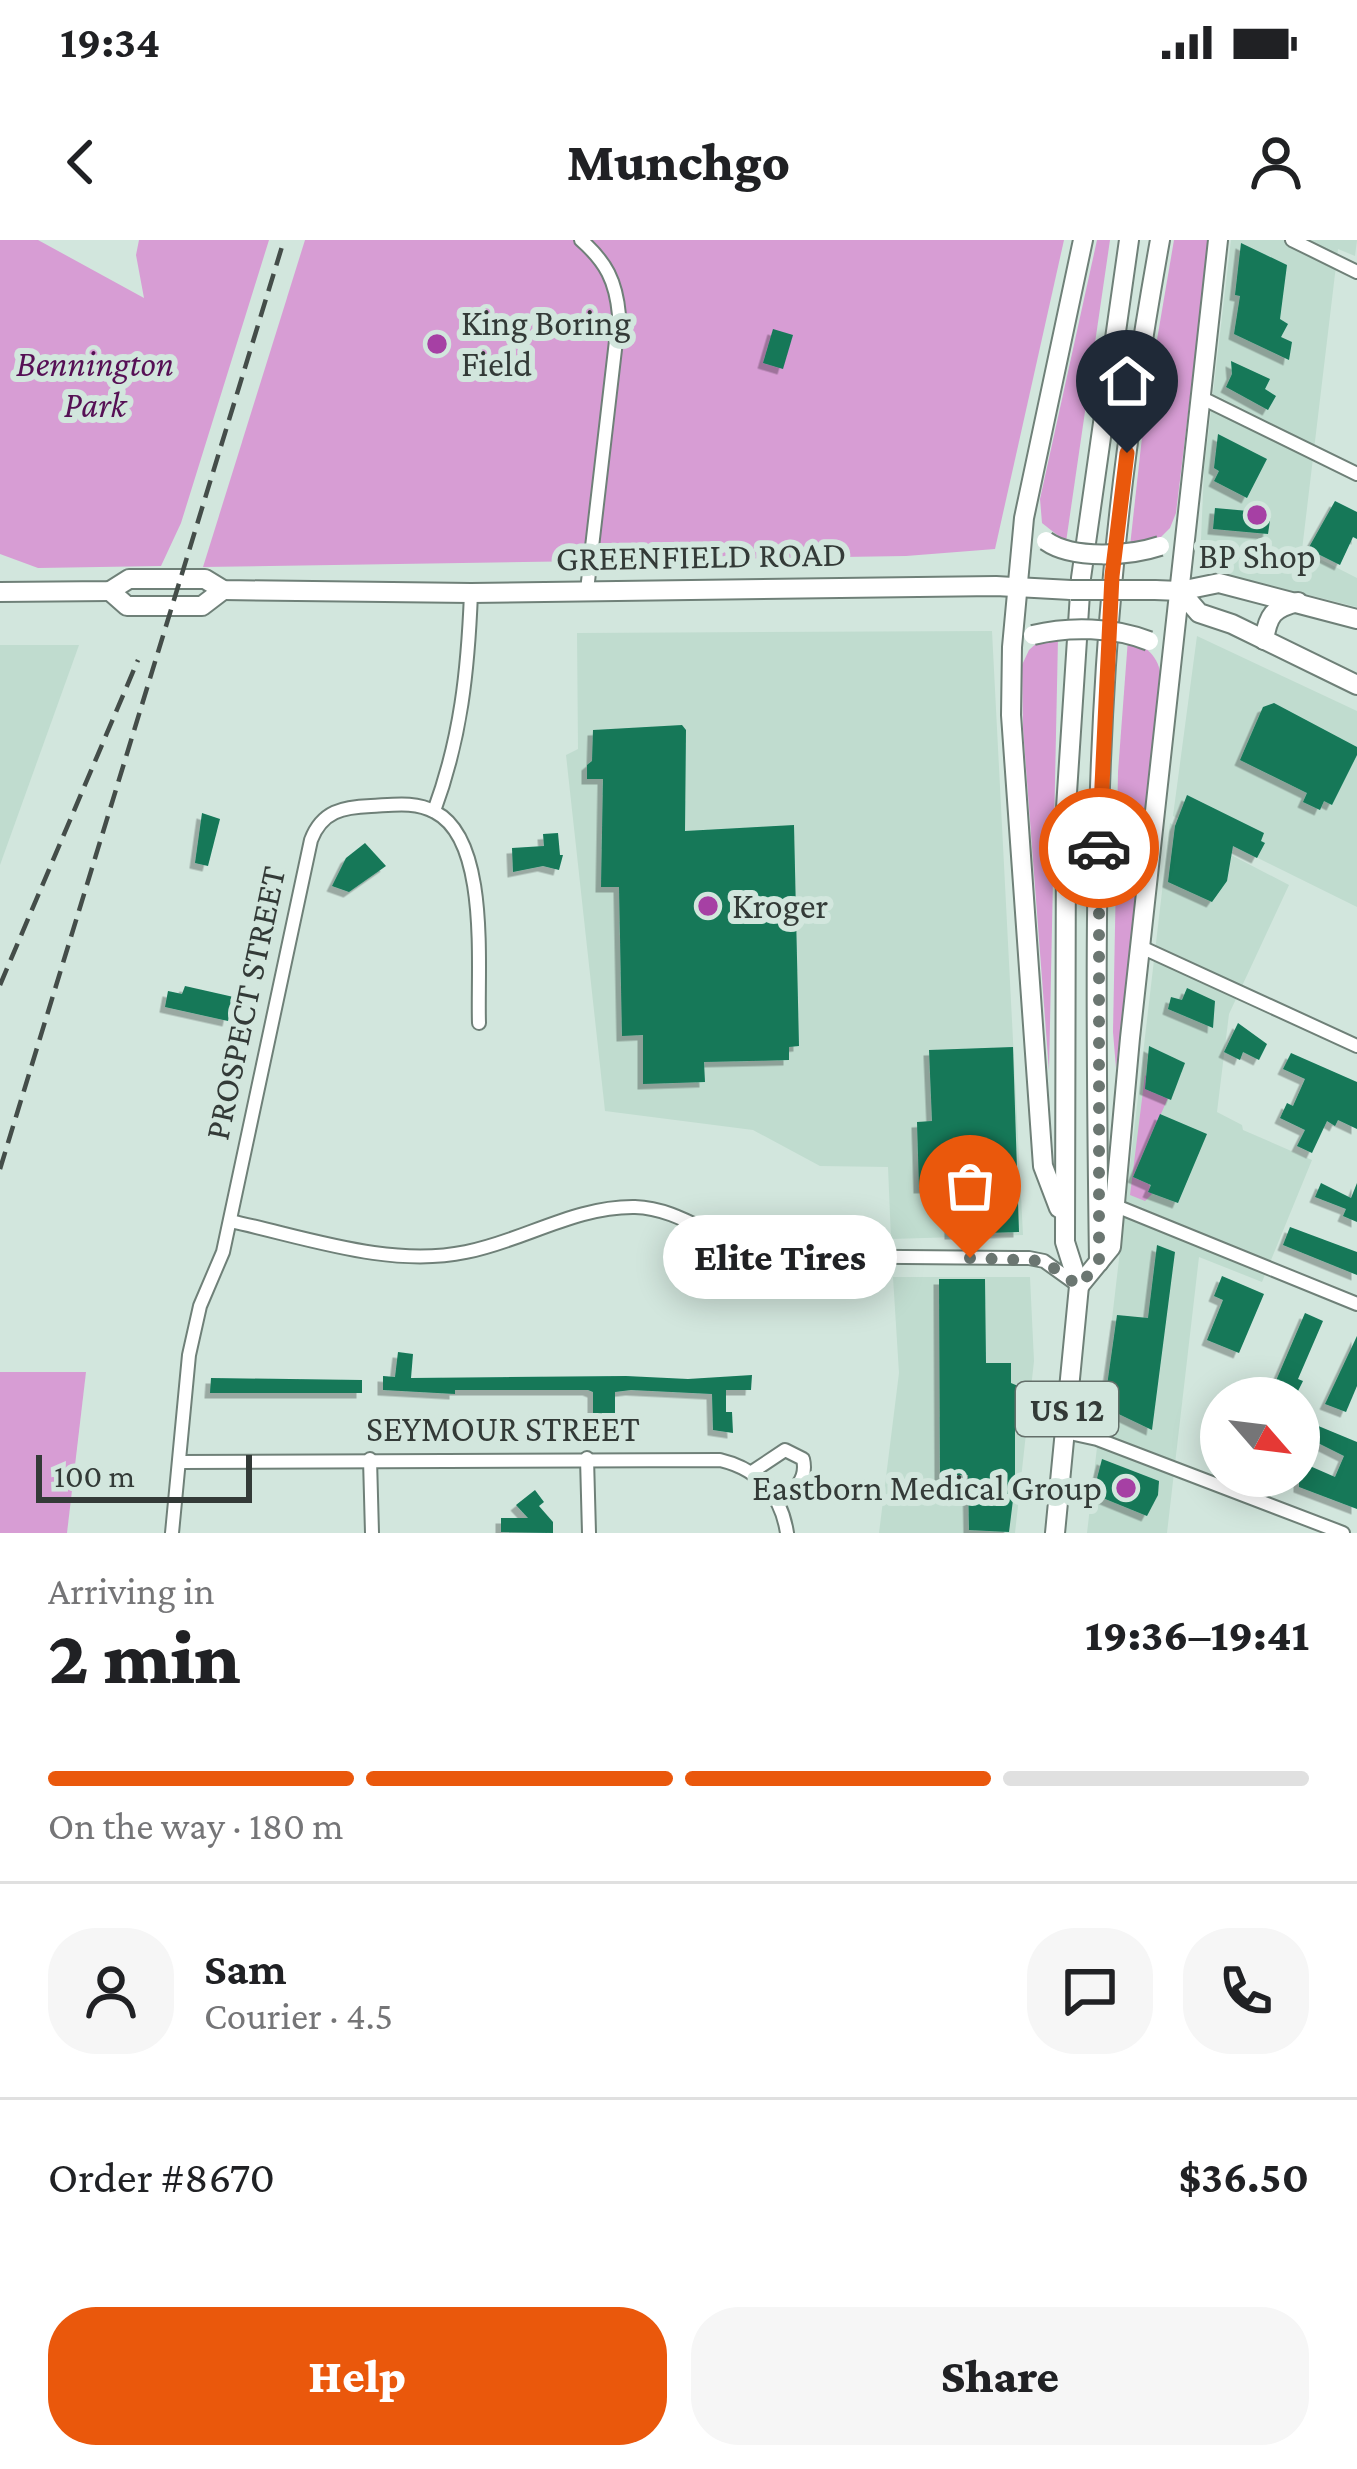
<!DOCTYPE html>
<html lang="en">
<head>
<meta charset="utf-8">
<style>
	body { margin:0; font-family:"Crimson Pro",serif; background:#f6f6f6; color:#202124; height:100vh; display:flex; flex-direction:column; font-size:45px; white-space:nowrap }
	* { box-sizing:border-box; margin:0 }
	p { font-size:39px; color:#757577 }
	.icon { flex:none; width:66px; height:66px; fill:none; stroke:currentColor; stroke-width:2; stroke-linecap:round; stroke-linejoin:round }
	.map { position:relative; height:1293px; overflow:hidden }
	.drawer { display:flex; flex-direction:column; background:#fff; flex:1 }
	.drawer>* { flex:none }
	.needle { width:78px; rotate:118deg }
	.tools { position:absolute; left:1200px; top:1137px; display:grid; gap:24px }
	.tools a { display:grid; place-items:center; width:120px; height:120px; border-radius:50%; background:#fff; box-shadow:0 6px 30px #0003; font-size:60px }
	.scale { position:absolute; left:36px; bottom:30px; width:216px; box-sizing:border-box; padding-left:12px; border:6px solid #333a37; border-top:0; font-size:33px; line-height:42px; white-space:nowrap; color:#333a37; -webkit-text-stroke:9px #d2e6dd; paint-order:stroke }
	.pin { position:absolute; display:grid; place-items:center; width:102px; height:102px; color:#fff; margin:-123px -51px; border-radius:50% 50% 50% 0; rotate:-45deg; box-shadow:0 0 12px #0007 }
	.pin .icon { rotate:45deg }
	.courier { position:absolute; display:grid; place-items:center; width:120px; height:120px; margin:-60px; border:9px solid #ea580c; border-radius:50%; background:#fff; color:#222; box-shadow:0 3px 15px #0007 }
	.bubble { position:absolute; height:84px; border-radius:42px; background:#fff; box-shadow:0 6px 30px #0003; font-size:39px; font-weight:800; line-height:84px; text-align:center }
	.head em { font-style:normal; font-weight:800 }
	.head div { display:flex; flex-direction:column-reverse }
	.head { display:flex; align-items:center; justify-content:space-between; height:204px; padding:0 48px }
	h1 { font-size:78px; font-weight:800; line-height:90px }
	.bar { display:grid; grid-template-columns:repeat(4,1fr); gap:18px 12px; align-content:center; height:144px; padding:0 48px }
	.bar i { height:15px; border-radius:9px; background:#e0e0e0 }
	.bar .current { background:#ea580c }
	.bar p { grid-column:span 4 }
	.line { display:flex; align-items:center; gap:30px; padding:0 48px; border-top:3px solid #e0e0e0 }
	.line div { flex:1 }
	.round { display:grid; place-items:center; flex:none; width:126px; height:126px; border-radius:48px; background:#f6f6f6 }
	.button { display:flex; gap:24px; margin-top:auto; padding:24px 48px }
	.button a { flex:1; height:138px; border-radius:48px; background:#ea580c; color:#fff; font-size:48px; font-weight:800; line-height:138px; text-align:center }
	.button a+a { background:#f6f6f6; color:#202124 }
	.status { display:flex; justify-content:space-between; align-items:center; height:84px; padding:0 60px; background:#fff; direction:ltr }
	.status svg { height:33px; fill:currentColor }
	header { display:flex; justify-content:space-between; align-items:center; height:156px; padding:0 48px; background:#fff; font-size:54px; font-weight:800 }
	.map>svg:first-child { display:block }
	.built { fill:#c0dccf }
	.green { fill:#d79dd4 }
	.building { fill:#147859; fill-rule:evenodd; filter:url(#shadow) }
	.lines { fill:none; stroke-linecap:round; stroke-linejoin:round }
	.minor-casing { stroke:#6f8078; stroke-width:16 }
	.secondary-casing { stroke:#6f8078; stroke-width:22 }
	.primary-casing { stroke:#6f8078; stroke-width:22 }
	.minor { stroke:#fff; stroke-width:12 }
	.secondary { stroke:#fff; stroke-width:18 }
	.primary { stroke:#fff; stroke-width:18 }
	.rail { stroke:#444d49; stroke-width:4.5; stroke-dasharray:18 9; stroke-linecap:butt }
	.secondary-bridge-casing { stroke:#6f8078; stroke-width:22; stroke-linecap:butt }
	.primary-bridge-casing { stroke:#6f8078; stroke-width:22; stroke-linecap:butt }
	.secondary-bridge { stroke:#fff; stroke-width:18 }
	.primary-bridge { stroke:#fff; stroke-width:18 }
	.done { stroke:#6b7671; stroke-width:12; stroke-dasharray:0 21.6 }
	.route { stroke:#ea580c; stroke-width:15 }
	.poi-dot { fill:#a640a4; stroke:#d2e6dd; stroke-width:4.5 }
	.labels { text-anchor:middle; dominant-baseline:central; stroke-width:12; stroke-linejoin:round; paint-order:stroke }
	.shield { fill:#d2e6dd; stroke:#636e69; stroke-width:3 }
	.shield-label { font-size:33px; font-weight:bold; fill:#333a37 }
	.poi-label { font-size:36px; fill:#333a37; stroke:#d2e6dd; text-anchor:start }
	.park-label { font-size:36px; font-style:italic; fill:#561055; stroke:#d2e6dd }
	.street-label { font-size:36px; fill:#333a37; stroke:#d2e6dd }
</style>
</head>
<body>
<div class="status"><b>19:34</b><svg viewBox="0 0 49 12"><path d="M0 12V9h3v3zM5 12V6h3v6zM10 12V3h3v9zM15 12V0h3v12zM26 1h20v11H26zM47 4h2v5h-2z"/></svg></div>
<header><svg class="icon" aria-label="back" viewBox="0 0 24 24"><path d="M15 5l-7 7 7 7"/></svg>Munchgo<svg class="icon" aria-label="person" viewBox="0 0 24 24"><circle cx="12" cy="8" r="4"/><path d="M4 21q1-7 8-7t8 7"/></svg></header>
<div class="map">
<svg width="1357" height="1293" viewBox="0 0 1357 1293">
	<defs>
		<filter id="shadow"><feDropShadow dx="-5.5" dy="5.5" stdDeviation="0" flood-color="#0004"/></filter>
	</defs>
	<rect width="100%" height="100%" fill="#d2e6dd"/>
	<!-- built -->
	<g class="built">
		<polygon points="1231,0 1357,0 1355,16 1338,9 1302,310 1357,338 1357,367 1215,332 1200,322 1204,230"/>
		<polygon points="992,391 1023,995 891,999 888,927 820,926 753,890 605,871 566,515 578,509 577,393"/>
		<polygon points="1197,396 1357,471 1357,667 1173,576"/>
		<polygon points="0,405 79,405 0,625"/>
		<polygon points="1170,583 1289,645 1229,774 1217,872 1242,885 1243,890 1312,920 1262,1042 1199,1017 1167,1293 1087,1293"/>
		<polygon points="893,1037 1030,1037 1034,1121 1015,1293 879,1293 899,1133"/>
	</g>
	<!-- green -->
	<g class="green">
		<polygon points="0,0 38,0 144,58 136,15 139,0 269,0 181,283 161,326 38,328 0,314"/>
		<polygon points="305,0 1064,0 995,309 906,316 203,327"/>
		<polygon points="1097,0 1110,0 1066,302 1042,283 1040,259"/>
		<polygon points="1174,0 1209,0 1176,273 1170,288 1157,301 1130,306 1145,170"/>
		<polygon points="1058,398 1049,831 1023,488 1022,425 1029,410 1038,402"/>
		<path d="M1128,399c21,9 33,19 33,44l-45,385 -3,-36 5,-260z"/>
		<polygon points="1145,835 1168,858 1133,937 1149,944 1152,954 1145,961 1130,955"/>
		<polygon points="0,1132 86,1132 67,1293 0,1293"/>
	</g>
	<!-- building -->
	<g class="building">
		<polygon points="1241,3 1287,25 1280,79 1288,84 1281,97 1292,102 1289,120 1234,94 1240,56 1235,55"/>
		<polygon points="773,89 793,95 783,129 763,123"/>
		<polygon points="1231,121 1270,139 1265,149 1276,156 1268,170 1226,147 1232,134"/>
		<polygon points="1218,194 1267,219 1247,258 1214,241 1219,231 1214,228"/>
		<polygon points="1335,261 1357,272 1357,299 1353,297 1340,325 1308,309"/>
		<polygon points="1215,268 1271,273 1268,294 1213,289"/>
		<polygon points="1274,463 1357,507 1357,515 1332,565 1324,561 1320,570 1303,562 1307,553 1240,520 1263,467"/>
		<polygon points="682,485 686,490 685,591 794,585 799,806 789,807 789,820 704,822 705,842 643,844 643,795 622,796 619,647 601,647 603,539 587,539 587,525 592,521 593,490"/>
		<polygon points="1187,555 1264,593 1261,601 1265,603 1257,618 1233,606 1227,641 1212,662 1168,642 1175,586"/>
		<polygon points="202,573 220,579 208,626 195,623"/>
		<polygon points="558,593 560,615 563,615 559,630 543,626 513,632 512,608 544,606 543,594"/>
		<polygon points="365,603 386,626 349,652 332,646 346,618"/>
		<polygon points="185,746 238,758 235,773 230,772 228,781 165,767 168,751 182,754"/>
		<polygon points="1187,748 1215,761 1213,788 1168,769 1171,757 1182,760"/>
		<polygon points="1238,783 1267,804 1259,820 1243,812 1240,820 1224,812"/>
		<polygon points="1149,806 1185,823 1171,860 1145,849"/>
		<polygon points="1013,807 1019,992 950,994 949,947 919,948 917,882 932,881 929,810"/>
		<polygon points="1291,813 1357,842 1357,889 1338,880 1335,886 1327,881 1312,913 1297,906 1305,890 1280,878 1287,863 1293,866 1305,839 1283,829"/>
		<polygon points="1160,874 1207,894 1178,963 1148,952 1151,945 1133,937"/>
		<polygon points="1321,943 1351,958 1357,943 1357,982 1343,976 1346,969 1315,957"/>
		<polygon points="1290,987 1357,1012 1357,1035 1283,1005"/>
		<polygon points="1157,1005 1175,1012 1152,1190 1104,1167 1117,1075 1148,1078"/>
		<polygon points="1222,1036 1264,1054 1239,1113 1207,1100 1223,1060 1214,1056"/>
		<polygon points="939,1039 985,1039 986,1123 1011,1123 1011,1143 1023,1148 1026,1158 1015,1172 1015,1244 1009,1292 969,1290 968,1235 940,1235"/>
		<polygon points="1305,1073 1323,1081 1298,1139 1303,1141 1297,1153 1275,1143"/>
		<polygon points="1357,1096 1357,1146 1346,1172 1325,1164"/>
		<polygon points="398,1112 413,1114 411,1138 626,1136 688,1139 752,1135 751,1150 726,1150 726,1172 732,1172 733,1193 713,1190 712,1154 631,1150 615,1152 615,1189 593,1189 593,1152 588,1150 455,1150 455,1154 383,1150 383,1136 395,1137"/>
		<polygon points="211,1138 362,1140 362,1153 210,1153"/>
		<path d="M1299,1178l58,24v67l-58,-22zM1312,1200l32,16 -9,21 -32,-14z"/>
		<polygon points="1102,1219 1159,1241 1158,1255 1147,1276 1093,1254"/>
		<polygon points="535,1250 544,1262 539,1266 553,1282 553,1293 501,1292 501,1278 528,1278 516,1265"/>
	</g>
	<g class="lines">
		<!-- minor casing -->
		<g class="minor-casing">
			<g id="minor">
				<path d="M581,0c25,22 35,41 38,75l-32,275"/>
				<polyline points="1292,0 1357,32"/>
				<polyline points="1200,157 1357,234"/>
				<path d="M434,571c27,-73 34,-141 37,-218"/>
				<polyline points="1141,707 1357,806"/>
				<polyline points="1116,966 1357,1064"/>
				<path d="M230,981c75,16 159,47 236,31 57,-11 109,-46 169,-45 35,1 63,21 94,34 21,9 42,12 63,15l237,2 15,3 32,23"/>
				<polyline points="1065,1192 1097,1199 1343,1293"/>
				<polyline points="587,1218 589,1293"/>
				<polyline points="370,1219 372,1293"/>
				<path d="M179,1222l541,-2c38,9 61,34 67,73"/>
				<path d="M752,1232l33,-22 18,9c5,21 -9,31 -25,43"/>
				<path d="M172,1293l17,-178 11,-49 23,-54 88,-412c11,-29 32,-33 60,-34 22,-1 44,-5 64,6 55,28 42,157 44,211"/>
			</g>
		</g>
		<!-- secondary casing -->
		<g class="secondary-casing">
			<g id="secondary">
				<polyline points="1155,350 1180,351 1219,343 1357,379"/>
				<polyline points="110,351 127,366 202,366 223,350"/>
				<polyline points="1180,351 1199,373 1232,384 1357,445"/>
				<polyline points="0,352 110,351 129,339 205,339 223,350 471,353 996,346 1071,350"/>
				<path d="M1264,400c4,-25 9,-32 34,-38"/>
			</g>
		</g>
		<!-- primary casing -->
		<g class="primary-casing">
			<g id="primary">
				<polyline points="1059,968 1043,926 1011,475 1012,407 1024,278 1083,0"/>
				<path d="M1099,1022c-3,-229 -7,-459 14,-687 10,-112 27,-224 47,-335"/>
				<polyline points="1079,1046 1111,1007 1130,798 1218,0"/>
				<polyline points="1055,1293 1079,1046 1065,1002 1066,568 1081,338 1129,0"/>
			</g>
		</g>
		<!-- minor -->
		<use href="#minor" class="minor"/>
		<!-- secondary -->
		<use href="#secondary" class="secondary"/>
		<!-- primary -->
		<use href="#primary" class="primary"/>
		<!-- rail -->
		<g class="rail">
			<polyline points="0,745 138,420"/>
			<polyline points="0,929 284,0"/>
		</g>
		<!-- secondary-bridge casing -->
		<g class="secondary-bridge-casing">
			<polyline id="secondary-bridge" points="1071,350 1155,350"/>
		</g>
		<!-- primary-bridge casing -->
		<g class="primary-bridge-casing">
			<g id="primary-bridge">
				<path d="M1046,301c27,19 84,15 114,5"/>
				<path d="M1033,395c36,-9 81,-8 116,6"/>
			</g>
		</g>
		<!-- secondary-bridge -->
		<use href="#secondary-bridge" class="secondary-bridge"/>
		<!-- primary-bridge -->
		<use href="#primary-bridge" class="primary-bridge"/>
	</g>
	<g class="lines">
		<!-- done -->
		<polyline class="done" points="970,1018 1044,1021 1079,1046 1099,1022 1099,608"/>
		<!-- route -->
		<polyline class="route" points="1099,608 1112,336 1127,213"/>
	</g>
	<!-- markers -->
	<g class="poi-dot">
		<circle cx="437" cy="104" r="12"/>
		<circle cx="1257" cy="275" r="12"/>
		<circle cx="708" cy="666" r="12"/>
		<circle cx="1126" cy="1248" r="12"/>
	</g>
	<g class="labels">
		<!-- shield labels -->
		<rect class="shield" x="1016" y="1142" width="102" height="54" rx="9"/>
		<g class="shield-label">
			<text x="1067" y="1169">US 12</text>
		</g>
		<!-- poi labels -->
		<g class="poi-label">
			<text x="461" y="83">King Boring<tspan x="461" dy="41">Field</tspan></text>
			<text x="1257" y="316" text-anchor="middle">BP Shop</text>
			<text x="732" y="666">Kroger</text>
			<text x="1102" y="1248" text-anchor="end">Eastborn Medical Group</text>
		</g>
		<!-- park labels -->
		<g class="park-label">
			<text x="95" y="124">Bennington<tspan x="95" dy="41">Park</tspan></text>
		</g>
		<!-- street labels -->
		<g class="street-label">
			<text transform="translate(701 316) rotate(-1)">GREENFIELD ROAD</text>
			<text transform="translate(245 763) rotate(-78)">PROSPECT STREET</text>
			<text x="503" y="1189">SEYMOUR STREET</text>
		</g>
	</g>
</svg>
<div class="tools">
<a><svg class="needle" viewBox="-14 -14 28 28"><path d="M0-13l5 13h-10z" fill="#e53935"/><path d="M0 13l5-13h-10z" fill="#757577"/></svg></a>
</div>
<div class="scale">100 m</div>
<div class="pin" style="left:970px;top:1018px;background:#ea580c"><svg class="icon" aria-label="bag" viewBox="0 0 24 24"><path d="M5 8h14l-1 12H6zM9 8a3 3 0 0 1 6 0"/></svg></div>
<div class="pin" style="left:1127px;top:213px;background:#1f2937"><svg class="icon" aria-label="home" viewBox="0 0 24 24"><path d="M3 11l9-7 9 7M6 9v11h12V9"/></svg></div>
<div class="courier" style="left:1099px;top:608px"><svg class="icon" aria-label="car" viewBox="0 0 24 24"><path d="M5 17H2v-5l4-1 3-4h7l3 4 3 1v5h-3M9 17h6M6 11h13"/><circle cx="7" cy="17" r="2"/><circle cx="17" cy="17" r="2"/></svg></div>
<div class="bubble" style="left:663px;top:975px;width:234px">Elite Tires</div>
</div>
<section class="drawer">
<div class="head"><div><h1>2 min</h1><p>Arriving in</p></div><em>19:36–19:41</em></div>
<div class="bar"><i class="current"></i><i class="current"></i><i class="current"></i><i></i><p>On the way · 180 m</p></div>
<div class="line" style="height:216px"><a class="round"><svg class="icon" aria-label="person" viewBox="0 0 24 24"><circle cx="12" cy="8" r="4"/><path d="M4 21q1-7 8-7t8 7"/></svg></a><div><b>Sam</b><p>Courier · 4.5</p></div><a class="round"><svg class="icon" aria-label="chat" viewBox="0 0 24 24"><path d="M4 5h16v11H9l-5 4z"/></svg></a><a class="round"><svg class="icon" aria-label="phone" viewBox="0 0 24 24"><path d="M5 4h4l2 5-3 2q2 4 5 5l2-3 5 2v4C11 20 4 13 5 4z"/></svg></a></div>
<div class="line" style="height:156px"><div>Order #8670</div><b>$36.50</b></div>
<div class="button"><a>Help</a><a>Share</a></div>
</section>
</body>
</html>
